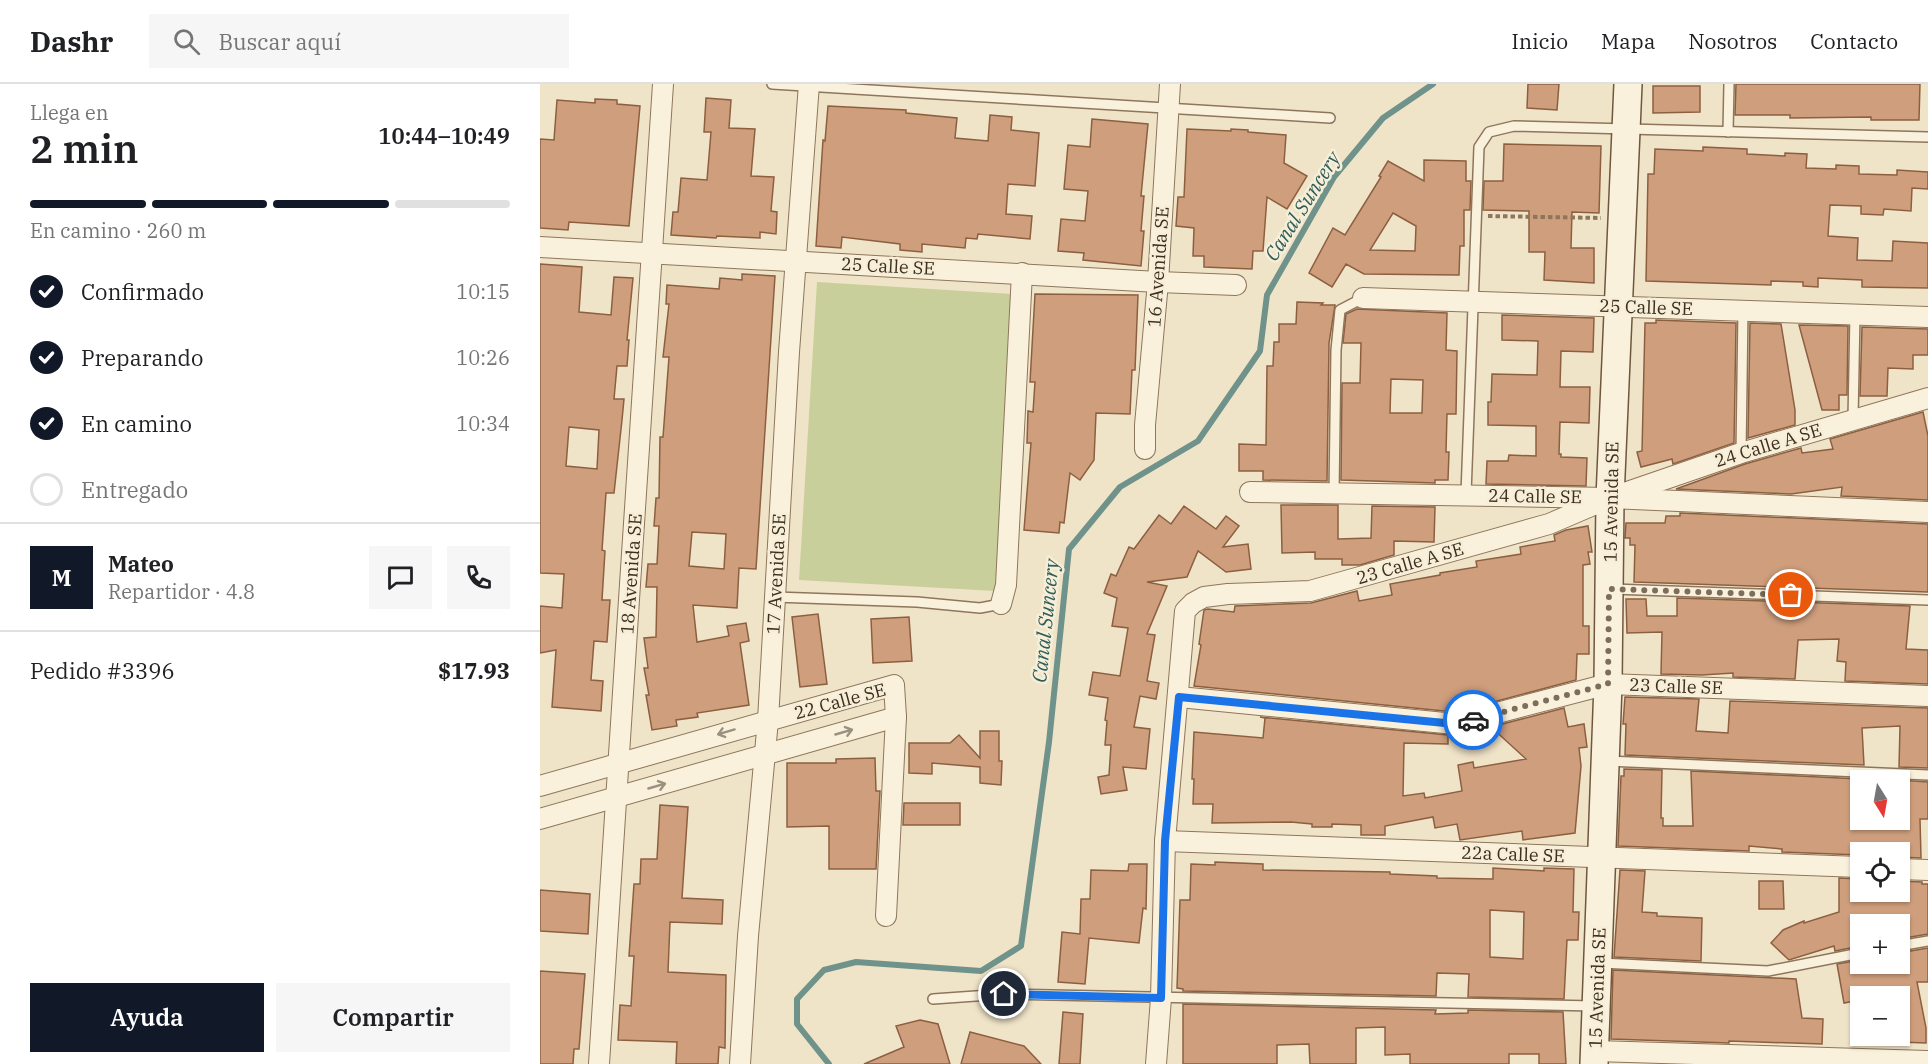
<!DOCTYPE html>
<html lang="es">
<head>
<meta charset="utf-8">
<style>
	body { margin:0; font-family:"IBM Plex Serif",serif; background:#f6f6f6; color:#202124; height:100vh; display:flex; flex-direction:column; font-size:22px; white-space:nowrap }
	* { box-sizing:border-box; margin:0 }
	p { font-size:20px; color:#757577 }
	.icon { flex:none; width:33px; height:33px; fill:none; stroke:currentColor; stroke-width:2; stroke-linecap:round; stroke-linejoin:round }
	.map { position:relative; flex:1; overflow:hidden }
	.side { display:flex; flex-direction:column; background:#fff; width:540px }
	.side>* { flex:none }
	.needle { width:39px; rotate:169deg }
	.tools { position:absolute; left:1310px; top:686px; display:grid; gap:12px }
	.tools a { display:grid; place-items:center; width:60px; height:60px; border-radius:0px; background:#fff; box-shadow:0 2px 4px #0004; font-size:30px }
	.pin { position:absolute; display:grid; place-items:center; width:51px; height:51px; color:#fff; margin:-26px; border:3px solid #fff; border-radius:50%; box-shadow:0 2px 6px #0007 }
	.courier { position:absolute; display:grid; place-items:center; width:60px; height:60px; margin:-30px; border:4px solid #1a73e8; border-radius:50%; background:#fff; color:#222; box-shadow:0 2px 8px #0007 }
	.headline em { font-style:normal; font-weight:600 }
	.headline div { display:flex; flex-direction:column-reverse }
	.headline { display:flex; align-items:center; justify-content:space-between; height:102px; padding:0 30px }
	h1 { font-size:39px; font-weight:600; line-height:45px }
	.bar { display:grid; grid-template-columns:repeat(4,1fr); gap:9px 6px; align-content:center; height:72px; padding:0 30px }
	.bar i { height:8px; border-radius:4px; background:#e0e0e0 }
	.bar .selected { background:#111827 }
	.bar p { grid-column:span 4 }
	.line { display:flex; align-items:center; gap:15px; padding:0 30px; border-top:2px solid #e0e0e0 }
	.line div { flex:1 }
	.round { display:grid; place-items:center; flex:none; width:63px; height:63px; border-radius:0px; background:#f6f6f6 }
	ol { padding:0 30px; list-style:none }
	li { display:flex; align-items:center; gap:18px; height:66px }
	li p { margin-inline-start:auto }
	li .icon { padding:6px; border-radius:50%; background:#111827; color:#fff; stroke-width:4 }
	li:last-child { color:#757577 }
	li i { width:33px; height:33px; border:3px solid #e0e0e0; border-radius:50% }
	.action { display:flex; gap:12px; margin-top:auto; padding:12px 30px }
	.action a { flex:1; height:69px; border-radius:0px; background:#111827; color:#fff; font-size:24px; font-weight:600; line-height:69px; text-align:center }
	.action a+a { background:#f6f6f6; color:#202124 }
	header { display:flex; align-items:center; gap:36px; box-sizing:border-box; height:84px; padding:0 30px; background:#fff; border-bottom:2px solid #e0e0e0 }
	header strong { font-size:28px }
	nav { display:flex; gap:33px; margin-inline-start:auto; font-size:21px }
	.search { width:420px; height:54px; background:#f6f6f6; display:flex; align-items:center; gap:15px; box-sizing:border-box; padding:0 21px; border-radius:0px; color:#757577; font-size:22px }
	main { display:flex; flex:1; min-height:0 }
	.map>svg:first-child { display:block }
	.green { fill:#c9cf9b }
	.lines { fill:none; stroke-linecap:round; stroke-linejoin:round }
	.stream { stroke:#6f938a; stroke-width:6 }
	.building { fill:#cf9f7d; stroke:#8d5f41; stroke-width:1.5; fill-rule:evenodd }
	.lane-casing { stroke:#8d765c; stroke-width:12 }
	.street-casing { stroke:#8d765c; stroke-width:22 }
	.secondary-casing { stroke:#6f573f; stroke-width:30 }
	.path { stroke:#8d765c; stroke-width:4; stroke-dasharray:4.5 3; stroke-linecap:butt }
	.lane { stroke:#faf1dc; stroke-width:9 }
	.street { stroke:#faf1dc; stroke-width:20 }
	.secondary { stroke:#faf1dc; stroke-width:27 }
	.oneway { stroke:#9c907e }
	.done { stroke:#7c6e5b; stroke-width:6; stroke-dasharray:0 10.8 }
	.route { stroke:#1a73e8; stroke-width:8 }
	.labels { text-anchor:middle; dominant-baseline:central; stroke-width:5; stroke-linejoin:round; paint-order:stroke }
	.street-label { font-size:18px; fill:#3d2e20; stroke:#f7eed8 }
	.water-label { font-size:20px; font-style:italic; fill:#2f5d5a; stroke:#f7eed8 }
</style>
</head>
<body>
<header>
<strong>Dashr</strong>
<div class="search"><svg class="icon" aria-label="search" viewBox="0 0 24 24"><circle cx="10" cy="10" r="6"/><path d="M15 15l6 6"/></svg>Buscar aquí</div>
<nav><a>Inicio</a><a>Mapa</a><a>Nosotros</a><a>Contacto</a></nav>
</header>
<main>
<section class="side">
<div class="headline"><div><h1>2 min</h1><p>Llega en</p></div><em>10:44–10:49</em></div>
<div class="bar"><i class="selected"></i><i class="selected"></i><i class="selected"></i><i></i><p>En camino · 260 m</p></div>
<ol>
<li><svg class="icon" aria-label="check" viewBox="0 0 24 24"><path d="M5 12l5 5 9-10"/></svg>Confirmado<p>10:15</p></li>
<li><svg class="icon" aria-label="check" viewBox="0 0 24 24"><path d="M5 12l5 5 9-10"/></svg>Preparando<p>10:26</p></li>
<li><svg class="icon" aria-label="check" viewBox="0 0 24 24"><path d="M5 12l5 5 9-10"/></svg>En camino<p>10:34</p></li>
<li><i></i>Entregado</li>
</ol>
<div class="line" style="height:108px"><b class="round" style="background:#111827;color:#fff">M</b><div><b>Mateo</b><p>Repartidor · 4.8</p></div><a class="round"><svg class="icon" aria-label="chat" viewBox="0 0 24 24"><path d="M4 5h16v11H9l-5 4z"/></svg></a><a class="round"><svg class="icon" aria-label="phone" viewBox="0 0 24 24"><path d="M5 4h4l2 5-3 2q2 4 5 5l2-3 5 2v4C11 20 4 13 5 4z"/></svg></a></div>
<div class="line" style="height:78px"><div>Pedido #3396</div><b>$17.93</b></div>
<div class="action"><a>Ayuda</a><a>Compartir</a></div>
</section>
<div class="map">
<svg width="1388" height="980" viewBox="0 0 1388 980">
	<rect width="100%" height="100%" fill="#f0e4c8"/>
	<!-- green -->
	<polygon class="green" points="277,198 473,210 455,507 259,496"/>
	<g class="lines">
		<!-- stream -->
		<polyline class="stream" points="289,980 257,940 257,915 284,886 316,878 441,887 481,862 509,658 529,465 580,403 658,357 720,267 727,211 794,93 843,34 893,0"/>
	</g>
	<!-- building -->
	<g class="building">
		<polygon points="988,0 1019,0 1017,26 987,24"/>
		<polygon points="1196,0 1380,0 1379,36 1331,36 1331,33 1250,34 1250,31 1195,31"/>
		<polygon points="1113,2 1160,2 1160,28 1113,29"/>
		<polygon points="166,14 191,16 189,44 215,45 211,92 234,93 231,127 237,128 236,150 220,148 220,154 177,152 176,154 131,151 133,128 138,128 141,94 167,96 171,48 164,48"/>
		<polygon points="55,15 77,16 77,20 100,22 89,142 29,138 28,146 0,144 0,55 14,56 17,16 55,19"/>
		<polygon points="288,22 366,26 366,29 417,34 415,54 448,57 450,31 472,33 471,46 499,49 495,102 468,100 466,130 492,132 490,155 438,150 437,155 426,154 425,164 382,160 382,168 360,166 360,160 302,153 301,164 276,162 283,56 285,57"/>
		<polygon points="552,35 608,40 601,112 604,112 601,147 604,147 601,182 543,176 544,169 518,167 521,135 545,137 548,107 524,105 528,61 550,63"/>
		<polygon points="647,45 691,47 691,45 708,46 708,48 746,51 744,79 767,92 747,125 727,113 723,167 713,167 712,185 664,183 664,172 653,172 654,144 636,142 638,113 644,113"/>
		<polygon points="964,60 1061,62 1059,129 1032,128 1031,164 1054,164 1054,199 1004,196 1005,168 989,168 989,127 943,126 944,97 963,97"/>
		<polygon points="1163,63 1207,65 1207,70 1245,72 1245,69 1267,70 1266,84 1296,85 1296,81 1319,82 1319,90 1357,91 1357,86 1388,88 1388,105 1372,104 1371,127 1344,125 1343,131 1321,130 1321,122 1290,121 1288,152 1318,154 1317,176 1352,177 1353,157 1388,159 1388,204 1322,203 1322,196 1278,194 1278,203 1263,202 1263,198 1231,197 1231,201 1106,197 1108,90 1114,90 1115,65 1163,67"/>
		<path d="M884,76l42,1v20h5l-1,29h-6v36h-4l-1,29 -95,-1 -18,-10 -14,23 -23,-14 24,-45 12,7 36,-58 -2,-1 9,-15 36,20zM853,129l23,13 -1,25 -45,-1z"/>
		<path d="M0,180l42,3 -3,45 32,3 3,-38 19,1 -6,62h2l-2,26h-10l-3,33h10l-2,21 -8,73h-8l-4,57 3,1 -3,49h8l-3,42 -13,-1 -3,39 12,1 -2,30 -49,-4 4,-57 -16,3v-47l22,2 2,-34 -24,-1zM29,343l30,3 -2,39 -31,-3z"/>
		<path d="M202,190l33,2 -19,293 -17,-1 -2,40 -44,-3 4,37 32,-6 -2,-10 19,-3 3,18 -9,2 9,62 -52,8 1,4 -22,3 1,6 -25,4 -6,-35h3l-5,-27h4l-4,-30 12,-1 1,-50h-11l2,-23h9l2,-38h-5l2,-28h3l1,-61h3l6,-80h-6l6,-53h-3l1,-19 52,4 1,-11 22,2zM152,448l34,2 -2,35 -35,-3z"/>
		<polygon points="495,210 598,211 595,286 592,286 590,330 556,329 554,376 540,396 530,389 524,439 520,438 519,449 484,446 491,359 487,359 488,327 493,328 495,298 490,298"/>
		<polygon points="757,218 783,219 781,221 795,221 789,259 787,397 723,396 723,387 699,387 699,360 726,361 727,282 733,282 734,258 739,258 739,240 756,240"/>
		<path d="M817,225l90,4 -1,37 11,1 -1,63h-9l-1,38h3l-1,28h-13v3l-94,-3 1,-97h18l1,-40h-18l3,-29zM851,295l32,1 -1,33h-32z"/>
		<polygon points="962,231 1054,234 1053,268 1021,267 1020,303 1050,303 1049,339 1020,338 1019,370 1021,370 1021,373 1047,374 1046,402 946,400 947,377 968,377 969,371 996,372 996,342 948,341 948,318 951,318 952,290 997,291 998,257 962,256"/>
		<polygon points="1116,236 1196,239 1194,359 1133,380 1132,375 1101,383 1097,368 1102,367 1105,239 1116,239"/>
		<polygon points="1210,239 1241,240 1255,326 1255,341 1208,354"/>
		<polygon points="1259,241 1308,242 1307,311 1299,311 1299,326 1282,326"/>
		<polygon points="1322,243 1388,245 1388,271 1373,271 1373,285 1348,284 1347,312 1320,312"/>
		<polygon points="1383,328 1388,352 1388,416 1301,412 1302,403 1251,410 1136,405 1205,380 1261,364 1262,369 1293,365 1290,355"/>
		<polygon points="741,421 798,421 798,455 831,454 832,422 895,423 894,458 854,457 854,471 820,481 802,481 802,475 775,475 775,468 742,469"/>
		<polygon points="644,422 676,445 686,432 699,442 683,463 708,460 711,485 686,488 658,467 647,493 607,498 627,502 607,550 615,551 607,597 619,599 616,615 600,612 594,643 610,645 606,685 583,683 587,706 561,710 558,693 569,691 571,661 565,661 567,637 565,636 568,614 549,611 553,588 580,592 588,544 572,542 577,514 564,509 571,490 576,492 589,463 594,465 619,431 631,440"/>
		<polygon points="1140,429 1388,440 1388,508 1094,498 1095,461 1090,461 1090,454 1085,454 1086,439 1125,439 1126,432 1140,432"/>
		<polygon points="1048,442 1052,468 1048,468 1050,480 1043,481 1043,542 1049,542 1049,570 1037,570 1036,596 931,624 926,619 925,625 914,628 654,602 661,561 659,560 664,526 668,525 694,528 695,522 771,519 817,507 819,517 852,511 850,500 900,491 900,489 937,483 936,477 981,470 980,463 1015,457 1014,451 1026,446"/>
		<polygon points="1137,514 1370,522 1366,565 1388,566 1388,600 1305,597 1306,578 1297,577 1299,555 1258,556 1255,595 1193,593 1193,589 1162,591 1121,590 1122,548 1087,549 1086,515 1106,515 1107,532 1137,532"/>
		<polygon points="278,530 287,600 260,603 252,533"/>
		<polygon points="369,533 372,577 333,579 331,535"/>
		<polygon points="1085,613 1159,615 1156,647 1188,649 1190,617 1388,624 1388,684 1359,683 1360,642 1322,644 1324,681 1085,671 1086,640 1083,640"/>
		<polygon points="1024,624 1028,643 1044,640 1047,663 1039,664 1041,682 1035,749 983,756 982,747 920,756 917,740 895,744 893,733 845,742 845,751 821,751 821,741 792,740 792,743 772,743 772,740 751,738 672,739 673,720 653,720 654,695 652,695 654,648 723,654 725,634 720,633 908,651 908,660 864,659 863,712 884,709 885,714 922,707 918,681 933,678 934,684 986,675 951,643"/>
		<polygon points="440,647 459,647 459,677 462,677 461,701 440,699 440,683 392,679 392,690 369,689 369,659 410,659 419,651 440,674"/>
		<polygon points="335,674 336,707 340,707 336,785 289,785 289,742 247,743 247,679 296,679 296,675"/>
		<polygon points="1084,685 1122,686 1121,734 1123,734 1123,742 1153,742 1151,687 1320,695 1320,735 1360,735 1359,696 1388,698 1388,735 1380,735 1381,774 1359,773 1359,768 1320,768 1320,771 1242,768 1242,765 1209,762 1209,767 1078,762 1081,692 1084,692"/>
		<polygon points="364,719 420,719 420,741 363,741"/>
		<polygon points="120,721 148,723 142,814 183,816 182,840 130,838 128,888 186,891 185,964 179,963 178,980 136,980 137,958 78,956 80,921 91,922 94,872 89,872 94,800 100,800 101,775 117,775"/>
		<path d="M675,778l48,2v6l127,2v2l47,2v2l56,1v-11l51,3v-3l30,1 -1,43h6l-1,28h-11l-3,59 -96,-2 1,-23 -32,-1 -1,23 -253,-5v-2l-6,-1 3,-88h10l1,-36 24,1zM950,826l34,2 -1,47 -33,-2z"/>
		<polygon points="589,780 607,780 606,825 603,824 599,859 549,854 545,900 518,898 522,848 540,850 541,815 550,815 551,786 588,787"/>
		<polygon points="1080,786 1105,787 1102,828 1117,829 1117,832 1162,834 1161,877 1074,873"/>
		<polygon points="1299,794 1320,795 1320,807 1359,807 1359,797 1382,798 1382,800 1388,800 1388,850 1359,855 1359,840 1320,840 1320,862 1295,867 1294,862 1249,876 1231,859 1243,846 1264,837 1264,839 1299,828"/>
		<polygon points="1219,797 1243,797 1244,825 1219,825"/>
		<polygon points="0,806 50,810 48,850 0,847"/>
		<polygon points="1388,864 1388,898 1377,898 1386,944 1386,959 1359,958 1359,907 1325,909 1326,912 1320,912 1320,916 1304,919 1297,880 1320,876 1320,879 1359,879 1359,869"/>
		<polygon points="1073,886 1256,895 1262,934 1283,935 1282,960 1189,957 1189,959 1071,955"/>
		<polygon points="0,887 45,890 39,965 34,965 33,980 0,980"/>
		<polygon points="643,920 896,926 895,930 928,929 928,926 1023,928 1026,980 999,980 999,970 969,970 969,980 870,980 870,970 845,971 845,943 816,944 816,980 770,980 769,960 737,961 737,980 643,980"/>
		<polygon points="523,928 543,930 540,980 519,980"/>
		<polygon points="380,936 398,940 410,980 324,980 364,963 356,942"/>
		<polygon points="430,948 484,962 501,980 421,980"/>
	</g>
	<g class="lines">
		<!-- lane casing -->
		<g class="lane-casing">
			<g id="lane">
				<polyline points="232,0 790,34"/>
				<polyline points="1188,48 1189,0"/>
				<polyline points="1313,335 1315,230"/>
				<polyline points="1201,369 1203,226"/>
				<polyline points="794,409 796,266 800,226 823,214"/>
				<polyline points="926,410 939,63 949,48 974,42 1388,53"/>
				<polyline points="1072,505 1388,516"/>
				<polyline points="235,513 377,518 440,524 461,520"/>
				<polyline points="1067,677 1388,691"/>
				<polyline points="1359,862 1388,857"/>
				<polyline points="1060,879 1228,887 1320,869"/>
				<polyline points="393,915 464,910 1054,922"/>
			</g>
		</g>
		<!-- street casing -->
		<g class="street-casing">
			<g id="street">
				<polyline points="0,163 618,198 696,201"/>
				<polyline points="823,214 1388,233"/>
				<polyline points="605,365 605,341 618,198 630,0"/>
				<polyline points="710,408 1070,414 1388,428"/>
				<polyline points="461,520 466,501 482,189"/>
				<polyline points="639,613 915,640 1068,600 1388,612"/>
				<polyline points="0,702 354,601 356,633 346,832"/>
				<polyline points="0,735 356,633"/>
				<polyline points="625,757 1320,783"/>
				<polyline points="1359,785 1388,786"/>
				<polyline points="1055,967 1388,977"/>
				<path d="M59,980c23,-327 40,-653 64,-980"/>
				<polyline points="200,980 208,852 228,636 249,268 269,0"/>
				<polyline points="616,980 621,914 625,757 645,527 653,519 664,513 688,510 770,507 1009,440 1070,414 1201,369 1388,314"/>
			</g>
		</g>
		<!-- secondary casing -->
		<g class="secondary-casing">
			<polyline id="secondary" points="1054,980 1068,600 1070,414 1088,0"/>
		</g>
		<!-- path -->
		<polyline class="path" points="948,132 1061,134"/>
		<!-- lane -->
		<use href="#lane" class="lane"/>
		<!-- street -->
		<use href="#street" class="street"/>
		<!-- secondary -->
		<use href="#secondary" class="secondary"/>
	</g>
	<!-- one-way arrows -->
	<defs><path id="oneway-shaft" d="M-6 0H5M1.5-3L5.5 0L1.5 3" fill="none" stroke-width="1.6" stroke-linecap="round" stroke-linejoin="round" transform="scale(1.5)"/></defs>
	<g class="oneway">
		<use href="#oneway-shaft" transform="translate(186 648) rotate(163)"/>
		<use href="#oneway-shaft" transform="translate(304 648) rotate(-16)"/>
		<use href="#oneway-shaft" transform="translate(117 702) rotate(-16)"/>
	</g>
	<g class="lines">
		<!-- done -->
		<polyline class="done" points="933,636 1068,600 1069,505 1251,511"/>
		<!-- route -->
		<polyline class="route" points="464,910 621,914 625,757 639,613 915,640 933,636"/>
	</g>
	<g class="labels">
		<!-- street labels -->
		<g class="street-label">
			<text transform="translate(348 182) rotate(3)">25 Calle SE</text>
			<text transform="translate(618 183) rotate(-86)">16 Avenida SE</text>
			<text transform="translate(1106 223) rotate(2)">25 Calle SE</text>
			<text transform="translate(1228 361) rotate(-17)">24 Calle A SE</text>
			<text transform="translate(995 412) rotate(1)">24 Calle SE</text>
			<text transform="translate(1071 418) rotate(-89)">15 Avenida SE</text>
			<text transform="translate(870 479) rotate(-16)">23 Calle A SE</text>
			<text transform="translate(91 490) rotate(-86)">18 Avenida SE</text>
			<text transform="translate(236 490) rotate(-87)">17 Avenida SE</text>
			<text transform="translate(1136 602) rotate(2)">23 Calle SE</text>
			<text transform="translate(300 617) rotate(-15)">22 Calle SE</text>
			<text transform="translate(973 770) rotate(2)">22a Calle SE</text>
			<text transform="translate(1057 904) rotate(-88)">15 Avenida SE</text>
		</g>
		<!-- water labels -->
		<g class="water-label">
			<text transform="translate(762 122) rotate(-58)">Canal Suncery</text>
			<text transform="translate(505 537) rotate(-84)">Canal Suncery</text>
		</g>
	</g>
</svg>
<div class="tools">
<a><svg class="needle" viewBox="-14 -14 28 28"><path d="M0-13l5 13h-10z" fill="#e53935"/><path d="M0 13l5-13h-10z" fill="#757577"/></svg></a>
<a><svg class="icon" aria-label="locate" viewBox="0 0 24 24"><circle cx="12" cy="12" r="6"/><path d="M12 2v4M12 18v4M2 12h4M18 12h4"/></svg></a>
<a>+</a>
<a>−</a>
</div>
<div class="pin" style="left:1251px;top:511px;background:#ea580c"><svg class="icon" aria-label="bag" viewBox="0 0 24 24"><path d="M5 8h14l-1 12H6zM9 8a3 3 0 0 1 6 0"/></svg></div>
<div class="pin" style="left:464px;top:910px;background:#1f2937"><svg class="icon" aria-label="home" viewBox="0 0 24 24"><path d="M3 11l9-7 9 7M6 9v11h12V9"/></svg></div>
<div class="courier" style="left:933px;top:636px"><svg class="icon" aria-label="car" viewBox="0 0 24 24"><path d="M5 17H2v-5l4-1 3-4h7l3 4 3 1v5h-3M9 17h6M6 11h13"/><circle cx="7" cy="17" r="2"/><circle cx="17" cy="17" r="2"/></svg></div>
</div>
</main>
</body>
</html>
